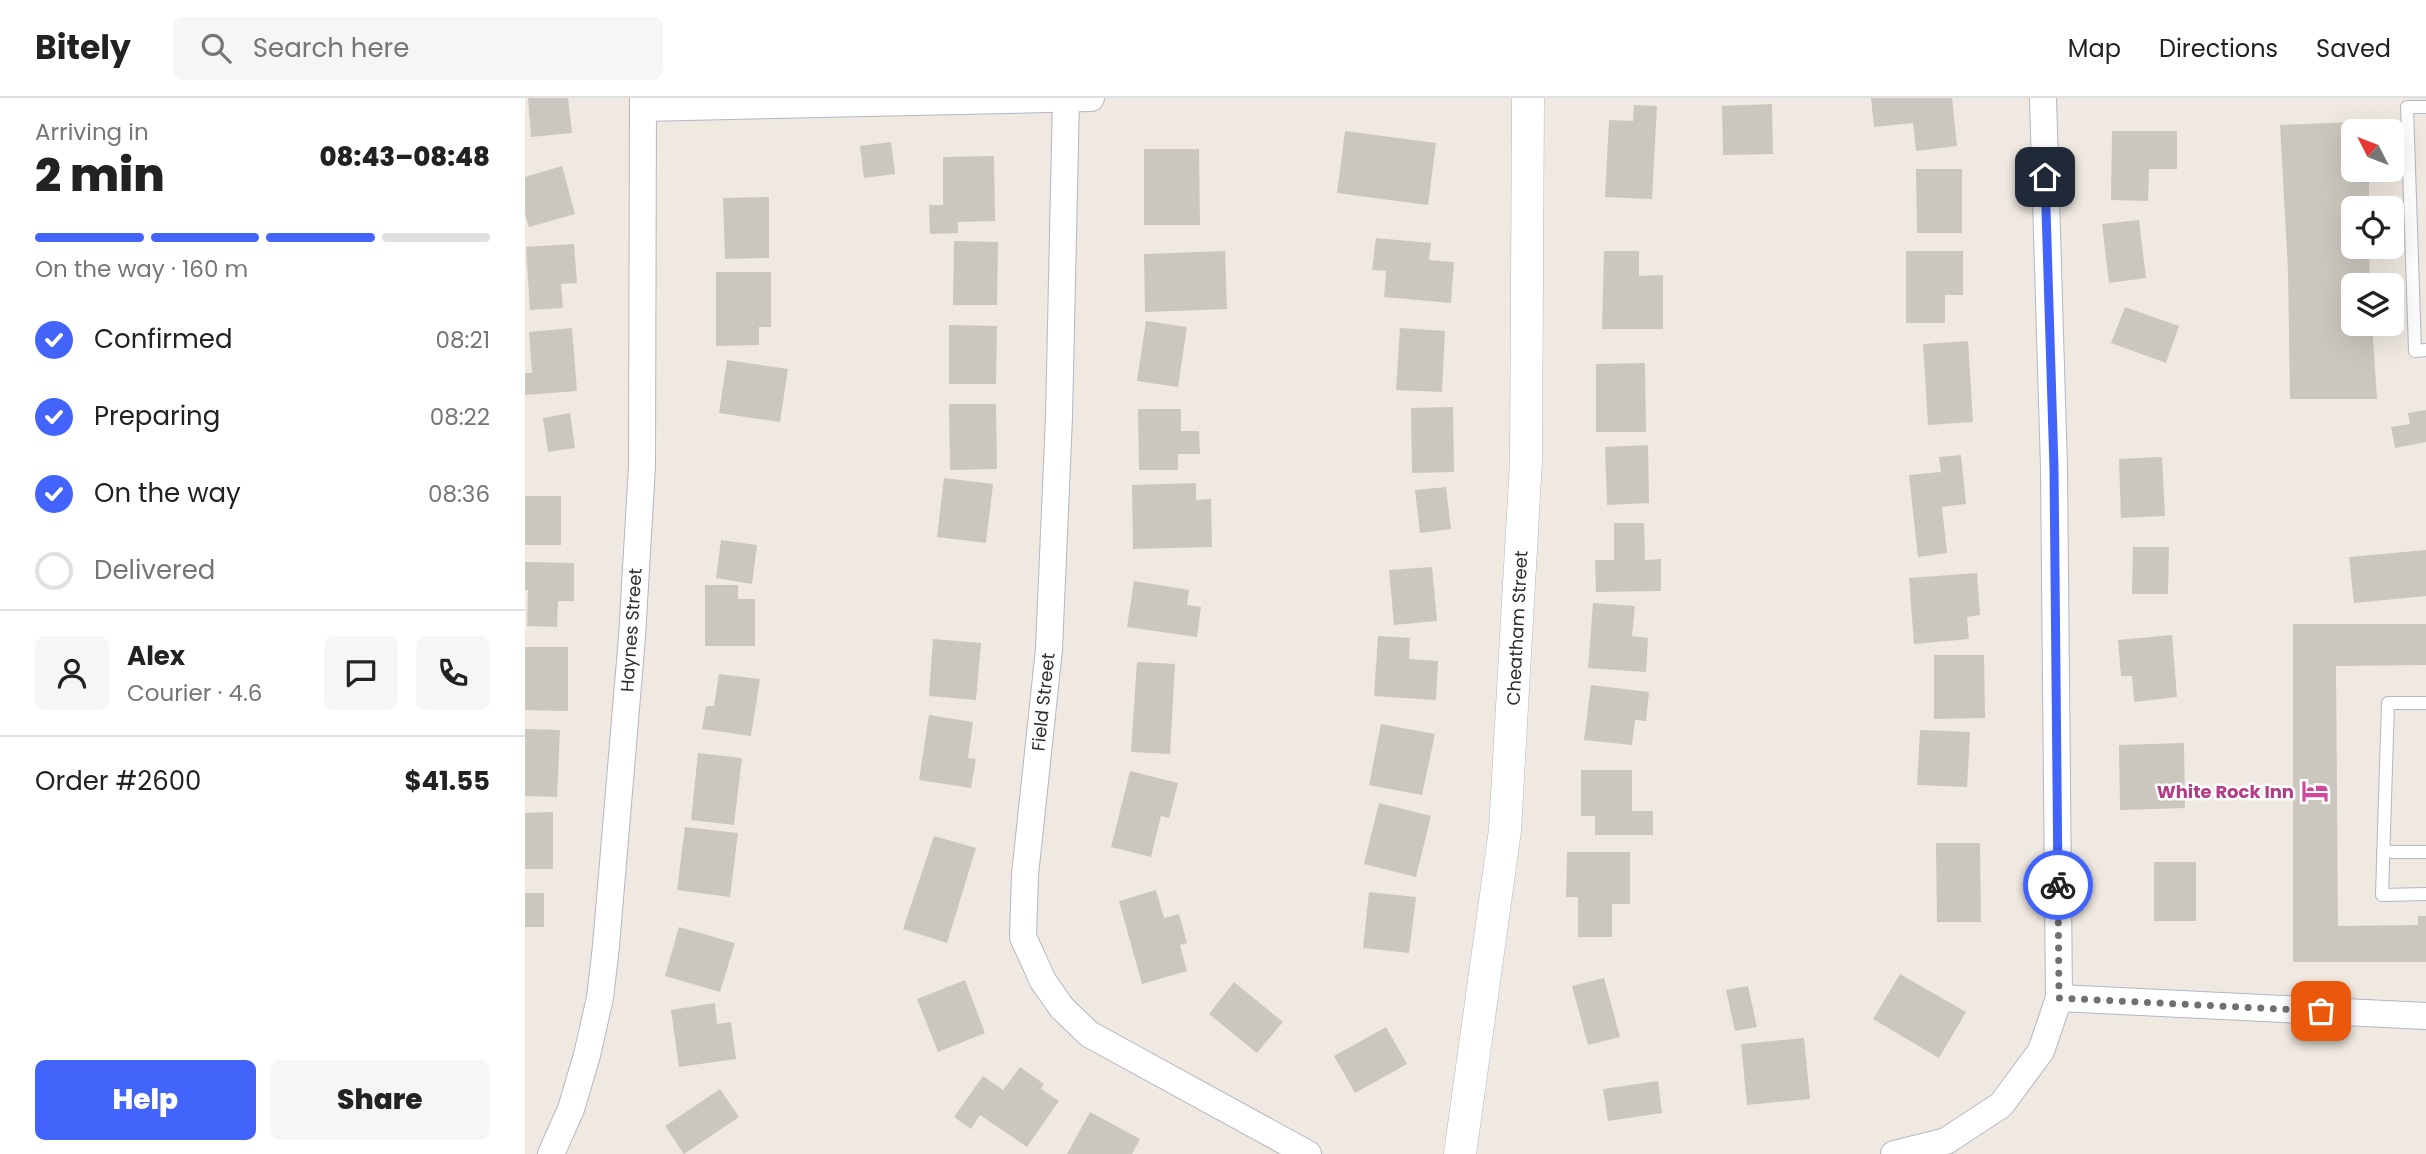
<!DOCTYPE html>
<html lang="en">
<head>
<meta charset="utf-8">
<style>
	body { margin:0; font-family:Poppins,sans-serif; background:#f6f6f6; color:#222; height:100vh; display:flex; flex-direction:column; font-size:26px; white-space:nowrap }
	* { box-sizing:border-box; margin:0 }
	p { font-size:23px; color:#767676 }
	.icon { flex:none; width:38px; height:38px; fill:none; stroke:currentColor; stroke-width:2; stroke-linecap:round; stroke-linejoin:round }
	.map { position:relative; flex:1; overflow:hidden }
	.details { display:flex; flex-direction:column; background:#fff; width:525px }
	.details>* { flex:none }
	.needle { width:46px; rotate:312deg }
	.controls { position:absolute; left:1816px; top:21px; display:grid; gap:14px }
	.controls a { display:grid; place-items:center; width:63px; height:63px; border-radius:10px; background:#fff; box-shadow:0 7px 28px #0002; font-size:35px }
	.pin { position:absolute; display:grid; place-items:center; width:60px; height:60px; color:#fff; margin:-30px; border-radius:14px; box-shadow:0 4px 10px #0006 }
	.courier { position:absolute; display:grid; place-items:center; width:70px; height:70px; margin:-35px; border:5px solid #4264fb; border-radius:50%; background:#fff; color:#222; box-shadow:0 2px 9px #0007 }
	.headline em { font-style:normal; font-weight:800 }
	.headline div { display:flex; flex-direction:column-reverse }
	.headline { display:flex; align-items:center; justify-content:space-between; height:119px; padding:0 35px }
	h1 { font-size:46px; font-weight:800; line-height:52px }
	.bar { display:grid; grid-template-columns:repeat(4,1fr); gap:10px 7px; align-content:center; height:84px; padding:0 35px }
	.bar i { height:9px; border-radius:5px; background:#e0e0e0 }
	.bar .on { background:#4264fb }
	.bar p { grid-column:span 4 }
	.line { display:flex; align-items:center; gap:18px; padding:0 35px; border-top:2px solid #e0e0e0 }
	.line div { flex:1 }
	.round { display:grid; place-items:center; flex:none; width:74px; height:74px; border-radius:10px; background:#f6f6f6 }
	ol { padding:0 35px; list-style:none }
	li { display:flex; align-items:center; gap:21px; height:77px }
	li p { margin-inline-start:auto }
	li .icon { padding:7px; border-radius:50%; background:#4264fb; color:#fff; stroke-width:4 }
	li:last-child { color:#767676 }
	li i { width:38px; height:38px; border:4px solid #e0e0e0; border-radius:50% }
	.primary-button { display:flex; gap:14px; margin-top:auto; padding:14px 35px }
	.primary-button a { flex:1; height:80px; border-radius:10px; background:#4264fb; color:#fff; font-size:28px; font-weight:800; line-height:80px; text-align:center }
	.primary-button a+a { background:#f6f6f6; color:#222 }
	header { display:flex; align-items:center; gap:42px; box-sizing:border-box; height:98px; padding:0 35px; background:#fff; border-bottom:2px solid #e0e0e0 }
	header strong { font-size:33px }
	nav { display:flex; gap:38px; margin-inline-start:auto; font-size:24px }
	.search { width:490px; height:63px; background:#f6f6f6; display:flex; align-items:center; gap:18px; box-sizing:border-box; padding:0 24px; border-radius:10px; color:#767676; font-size:26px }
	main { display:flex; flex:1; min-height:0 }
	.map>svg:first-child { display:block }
	.building { fill:#cbc7bf }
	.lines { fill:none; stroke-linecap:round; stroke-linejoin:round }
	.service-casing { stroke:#b4b7c1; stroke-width:14 }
	.minor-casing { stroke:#b4b7c1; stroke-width:28 }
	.tertiary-casing { stroke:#b4b7c1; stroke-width:33 }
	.service { stroke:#fff; stroke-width:12 }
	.minor { stroke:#fff; stroke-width:26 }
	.tertiary { stroke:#fff; stroke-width:32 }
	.done { stroke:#726f6d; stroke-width:7; stroke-dasharray:0 12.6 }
	.route { stroke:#4264fb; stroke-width:9 }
	.labels { text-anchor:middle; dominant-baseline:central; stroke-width:5; stroke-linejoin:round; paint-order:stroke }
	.street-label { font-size:18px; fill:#2e2e2e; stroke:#fff }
	.hotel-label { font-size:18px; font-weight:bold; fill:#b23c85; stroke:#fff; text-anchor:end }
</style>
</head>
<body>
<header>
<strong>Bitely</strong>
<div class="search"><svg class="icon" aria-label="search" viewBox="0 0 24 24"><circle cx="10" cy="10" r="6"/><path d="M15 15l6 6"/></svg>Search here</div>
<nav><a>Map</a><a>Directions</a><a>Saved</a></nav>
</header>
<main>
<section class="details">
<div class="headline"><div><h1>2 min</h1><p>Arriving in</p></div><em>08:43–08:48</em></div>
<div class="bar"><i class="on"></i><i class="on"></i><i class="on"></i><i></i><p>On the way · 160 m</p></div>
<ol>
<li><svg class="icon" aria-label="check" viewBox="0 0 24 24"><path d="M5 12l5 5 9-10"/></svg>Confirmed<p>08:21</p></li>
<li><svg class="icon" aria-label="check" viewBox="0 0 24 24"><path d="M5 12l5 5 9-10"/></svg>Preparing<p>08:22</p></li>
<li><svg class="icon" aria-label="check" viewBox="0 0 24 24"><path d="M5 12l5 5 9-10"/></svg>On the way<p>08:36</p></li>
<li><i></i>Delivered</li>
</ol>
<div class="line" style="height:126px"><a class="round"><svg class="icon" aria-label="person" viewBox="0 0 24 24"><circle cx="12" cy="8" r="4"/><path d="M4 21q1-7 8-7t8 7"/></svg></a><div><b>Alex</b><p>Courier · 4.6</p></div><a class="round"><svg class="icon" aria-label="chat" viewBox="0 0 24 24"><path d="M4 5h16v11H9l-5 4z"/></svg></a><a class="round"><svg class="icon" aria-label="phone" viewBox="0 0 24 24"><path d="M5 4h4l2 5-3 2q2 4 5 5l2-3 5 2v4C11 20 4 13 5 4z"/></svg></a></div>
<div class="line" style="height:91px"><div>Order #2600</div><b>$41.55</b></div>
<div class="primary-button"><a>Help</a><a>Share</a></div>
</section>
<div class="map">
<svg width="1901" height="1056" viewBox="0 0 1901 1056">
	<rect width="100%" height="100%" fill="#efe9e1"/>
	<!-- building -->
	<g class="building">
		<polygon points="3,0 43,0 47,35 6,39"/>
		<polygon points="1346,0 1427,0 1432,48 1391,53 1388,25 1349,29"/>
		<polygon points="1247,6 1248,56 1198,57 1197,8"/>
		<polygon points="1109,7 1132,8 1127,101 1080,99 1084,22 1108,23"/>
		<polygon points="1853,23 1852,33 1829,33 1829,72 1844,72 1844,110 1829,110 1829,149 1844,149 1845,187 1829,187 1829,226 1847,226 1852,301 1765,301 1763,173 1755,27"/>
		<polygon points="820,33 911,45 903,107 812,95"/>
		<polygon points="1587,33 1652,33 1652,71 1624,71 1623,103 1586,102"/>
		<polygon points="366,44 370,76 339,80 335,48"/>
		<polygon points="619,51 674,51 675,127 619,127"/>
		<polygon points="469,58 470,123 433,124 433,135 405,136 404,107 418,107 418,59"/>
		<polygon points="37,68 50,116 4,129 0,116 0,79"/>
		<polygon points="1391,71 1437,71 1437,135 1392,135"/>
		<polygon points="244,99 244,160 200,161 198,100"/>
		<polygon points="1614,122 1621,180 1584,185 1577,126"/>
		<polygon points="851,140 906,145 904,162 929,164 926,205 859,199 861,173 847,172"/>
		<polygon points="429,143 473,144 472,207 428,207"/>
		<polygon points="49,146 52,185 36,186 38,210 5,212 1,149"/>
		<polygon points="700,153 702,211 620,214 619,156"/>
		<polygon points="1079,153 1114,153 1114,178 1138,177 1138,231 1077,231"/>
		<polygon points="1381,153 1438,153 1438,197 1420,197 1420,225 1381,225"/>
		<polygon points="191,174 246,174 246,229 234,229 234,247 191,248"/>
		<polygon points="1600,209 1654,228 1641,265 1586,245"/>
		<polygon points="621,223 662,229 653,289 612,283"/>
		<polygon points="424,227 472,228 471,286 424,286"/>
		<polygon points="47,230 52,293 0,297 0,275 7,275 4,234"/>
		<polygon points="875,230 920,233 917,294 871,292"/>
		<polygon points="1443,243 1448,324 1403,327 1398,246"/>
		<polygon points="202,262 263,271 255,324 194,315"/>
		<polygon points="1120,265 1121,334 1071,334 1071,266"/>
		<polygon points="424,306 471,306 472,371 425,372"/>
		<polygon points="928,309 929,374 887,375 886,310"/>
		<polygon points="613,311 656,311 656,333 674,333 675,356 653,356 653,372 614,372"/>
		<polygon points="1901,312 1901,344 1870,350 1866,329 1885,326 1883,315"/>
		<polygon points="45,315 50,350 23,354 18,320"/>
		<polygon points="1123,347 1124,405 1082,407 1080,349"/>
		<polygon points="1436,357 1441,406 1417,409 1422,455 1393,459 1384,377 1416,374 1414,359"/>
		<polygon points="1637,359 1640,418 1596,420 1594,361"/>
		<polygon points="419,380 468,386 461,445 412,439"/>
		<polygon points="671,385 671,402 686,401 687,449 608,451 607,387"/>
		<polygon points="921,389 926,431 895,435 890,392"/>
		<rect x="0" y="398" width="36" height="49"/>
		<polygon points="1089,425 1119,425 1120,462 1136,461 1136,493 1071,494 1070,462 1089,462"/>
		<polygon points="196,442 232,447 227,486 191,480"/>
		<polygon points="1608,449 1644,449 1643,496 1607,496"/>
		<polygon points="1901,452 1901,498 1829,505 1824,459"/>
		<polygon points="0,464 49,465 49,503 33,503 32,529 2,528 3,492 0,492"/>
		<polygon points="907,469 912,523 869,527 864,472"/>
		<polygon points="1452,475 1455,517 1442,519 1444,541 1389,546 1384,480"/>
		<polygon points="609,483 664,492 662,507 676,509 672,539 602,529"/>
		<polygon points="180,487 213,487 213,501 230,501 230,548 180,548"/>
		<polygon points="1068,505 1110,508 1107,538 1123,540 1121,574 1063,570"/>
		<polygon points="1768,526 1901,526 1901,567 1811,568 1813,828 1893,827 1893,818 1901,818 1901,864 1768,864"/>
		<polygon points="1647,537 1652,599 1609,604 1607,578 1596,578 1593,542"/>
		<polygon points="853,538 885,540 884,561 913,563 911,602 849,598"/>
		<polygon points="408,541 456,545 451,602 404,598"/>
		<polygon points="0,549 43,549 43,613 0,612"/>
		<polygon points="1409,557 1459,557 1460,620 1409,621"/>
		<polygon points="612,564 650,566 645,656 606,654"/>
		<polygon points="194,576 235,581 226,638 177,631 181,608 189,608"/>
		<polygon points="1066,587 1124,594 1121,623 1110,622 1107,647 1059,642"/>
		<polygon points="404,617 448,624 443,660 451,661 446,690 394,682"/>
		<polygon points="856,626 910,636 897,697 844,687"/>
		<polygon points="0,631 35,632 32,699 0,698"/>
		<polygon points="1395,632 1445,634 1442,689 1392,687"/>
		<polygon points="1659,645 1660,710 1595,712 1594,647"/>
		<polygon points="173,655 217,660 209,727 166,722"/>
		<polygon points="1056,672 1107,672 1107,713 1128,713 1128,737 1070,737 1070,718 1056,718"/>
		<polygon points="605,673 653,685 644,720 636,718 626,759 586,749"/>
		<polygon points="854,705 906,718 891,779 839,766"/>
		<polygon points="28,714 28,771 0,771 0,715"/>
		<polygon points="160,729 213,735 205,799 152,792"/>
		<polygon points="409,738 451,750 422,845 378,831"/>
		<polygon points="1411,745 1455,745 1456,824 1412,824"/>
		<polygon points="1042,754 1105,754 1105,806 1087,806 1087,839 1053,839 1053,799 1041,799"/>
		<rect x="1629" y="764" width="42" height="59"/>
		<polygon points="631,792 639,820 654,816 662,845 655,847 662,873 617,886 594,803"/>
		<polygon points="844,794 891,799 884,855 838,850"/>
		<rect x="0" y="795" width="19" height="34"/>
		<polygon points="154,829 210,845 195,894 140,878"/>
		<polygon points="1375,876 1441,914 1414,960 1348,921"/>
		<polygon points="1079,880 1095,939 1063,947 1047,888"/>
		<polygon points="440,882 460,935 413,954 392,901"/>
		<polygon points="709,884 758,924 732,955 684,916"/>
		<polygon points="1223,888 1232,929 1210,933 1201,892"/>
		<polygon points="190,905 192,926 206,924 211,961 154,969 146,912"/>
		<polygon points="861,929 882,966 830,995 809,958"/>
		<polygon points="1279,940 1285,1001 1222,1007 1216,946"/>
		<polygon points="495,969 519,986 516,991 534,1003 502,1049 455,1017 446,1031 429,1019 458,978 478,992"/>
		<polygon points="1133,983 1137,1015 1083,1023 1078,991"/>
		<polygon points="195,991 214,1019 159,1056 140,1028"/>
		<polygon points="565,1014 615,1041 607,1056 542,1056"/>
	</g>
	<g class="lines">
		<!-- service casing -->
		<g class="service-casing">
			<g id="service">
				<polyline points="1901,9 1882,9 1890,253 1901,252"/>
				<polyline points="1901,605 1863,605 1857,797 1901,796"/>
				<polyline points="1858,754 1901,754"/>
			</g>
		</g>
		<!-- minor casing -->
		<g class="minor-casing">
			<g id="minor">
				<polyline points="541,0 534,319 524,551 500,777 498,839 518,883 537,910 564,936 783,1056"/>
				<polyline points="118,10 566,0"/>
				<polyline points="1534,900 1901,918"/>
				<polyline points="26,1056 46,1011 62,957 75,900 81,848 107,539 117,368 118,0"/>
				<polyline points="1369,1056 1421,1043 1476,1007 1516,953 1534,900 1529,370 1518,0"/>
			</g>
		</g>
		<!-- tertiary casing -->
		<g class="tertiary-casing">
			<polyline id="tertiary" points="935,1056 980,732 1001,363 1003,0"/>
		</g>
		<!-- service -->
		<use href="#service" class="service"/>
		<!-- minor -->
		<use href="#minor" class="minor"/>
		<!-- tertiary -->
		<use href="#tertiary" class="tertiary"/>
	</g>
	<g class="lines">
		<!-- done -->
		<polyline class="done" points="1533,787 1534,900 1796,913"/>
		<!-- route -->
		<polyline class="route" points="1520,79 1529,370 1533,787"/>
	</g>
	<!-- icons -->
	<defs>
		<g id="hotel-bare" transform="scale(2.1)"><path d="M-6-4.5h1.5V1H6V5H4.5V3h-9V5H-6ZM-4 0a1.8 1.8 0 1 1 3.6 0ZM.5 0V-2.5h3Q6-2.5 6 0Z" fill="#d1479c" stroke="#fff" stroke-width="2.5" paint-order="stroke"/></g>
	</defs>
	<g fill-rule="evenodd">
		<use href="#hotel-bare" x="1790" y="693"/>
	</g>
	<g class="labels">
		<!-- street labels -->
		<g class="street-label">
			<text transform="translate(992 530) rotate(-87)">Cheatham Street</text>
			<text transform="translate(106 532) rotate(-86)">Haynes Street</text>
			<text transform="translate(518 604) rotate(-84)">Field Street</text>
		</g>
		<!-- hotel labels -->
		<g class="hotel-label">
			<text x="1769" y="693">White Rock Inn</text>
		</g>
	</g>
</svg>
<div class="controls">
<a><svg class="needle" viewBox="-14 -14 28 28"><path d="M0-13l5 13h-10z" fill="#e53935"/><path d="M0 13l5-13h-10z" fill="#767676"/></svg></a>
<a><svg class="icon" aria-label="locate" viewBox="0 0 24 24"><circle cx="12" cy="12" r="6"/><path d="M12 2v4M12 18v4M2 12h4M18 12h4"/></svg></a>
<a><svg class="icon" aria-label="layers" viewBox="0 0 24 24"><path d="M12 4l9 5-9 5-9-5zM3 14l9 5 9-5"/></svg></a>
</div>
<div class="pin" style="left:1796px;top:913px;background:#ea580c"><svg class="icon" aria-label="bag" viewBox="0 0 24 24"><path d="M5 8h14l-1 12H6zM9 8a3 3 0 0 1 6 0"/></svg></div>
<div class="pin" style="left:1520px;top:79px;background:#1f2937"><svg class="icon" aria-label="home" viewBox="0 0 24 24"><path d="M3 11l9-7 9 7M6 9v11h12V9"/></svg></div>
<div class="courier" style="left:1533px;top:787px"><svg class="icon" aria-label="bike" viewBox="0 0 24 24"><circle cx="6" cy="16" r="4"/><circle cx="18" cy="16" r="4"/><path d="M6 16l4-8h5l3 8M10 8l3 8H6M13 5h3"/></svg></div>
</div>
</main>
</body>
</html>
